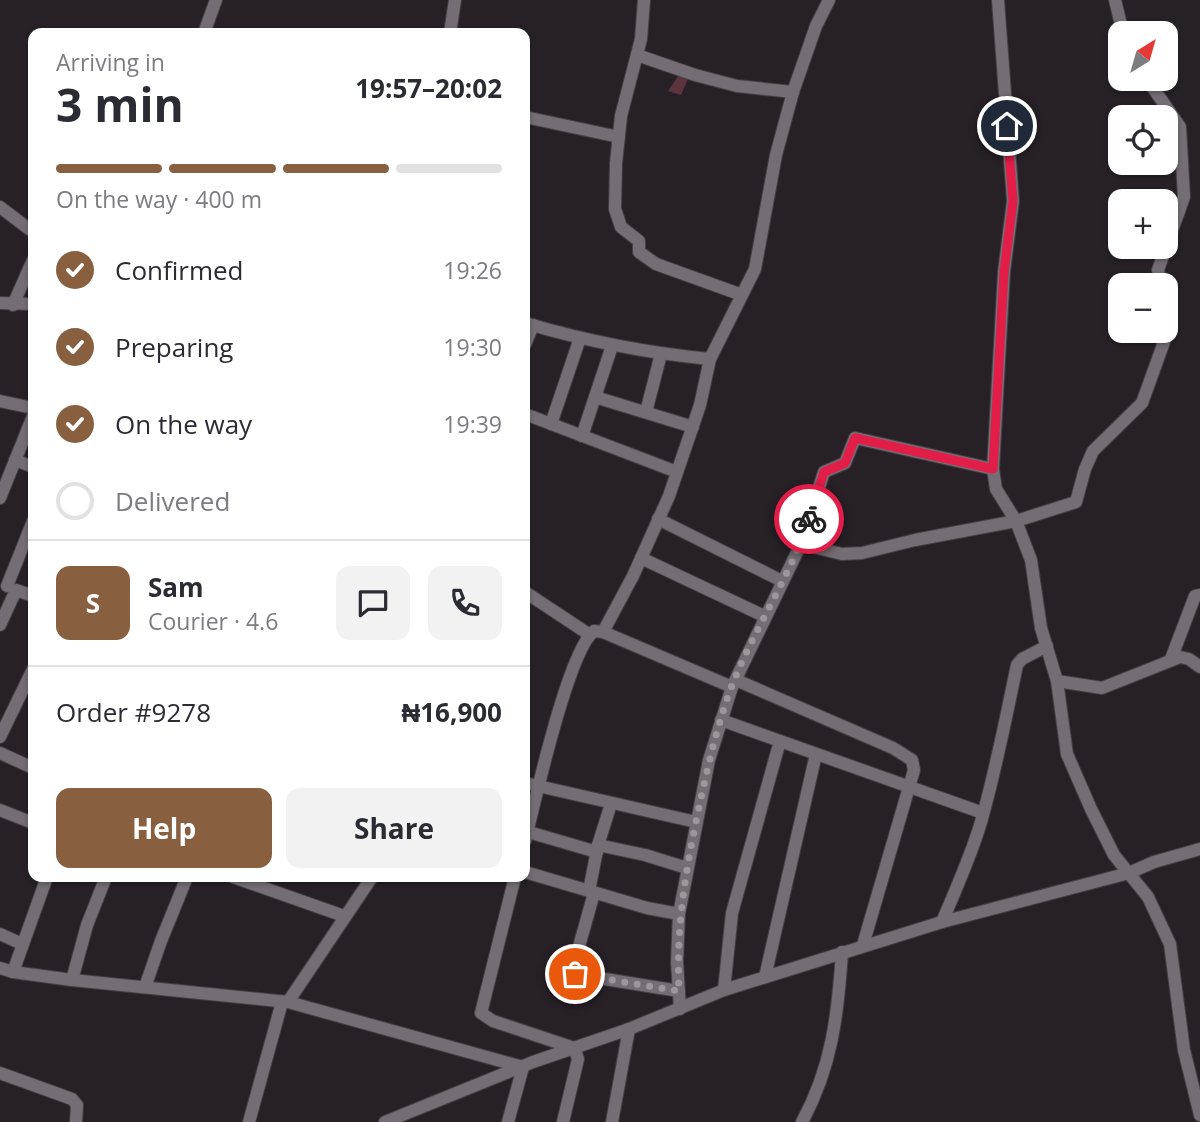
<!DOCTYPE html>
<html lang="en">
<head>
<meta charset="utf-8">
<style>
	body { margin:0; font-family:"Open Sans",sans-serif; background:#f2f2f3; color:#2b2b33; height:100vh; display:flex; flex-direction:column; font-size:26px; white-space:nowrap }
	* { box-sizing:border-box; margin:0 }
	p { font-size:23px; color:#7c7c81 }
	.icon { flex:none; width:38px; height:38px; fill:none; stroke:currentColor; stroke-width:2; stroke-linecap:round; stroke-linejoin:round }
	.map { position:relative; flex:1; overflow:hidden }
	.panel { position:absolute; left:28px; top:28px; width:502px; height:854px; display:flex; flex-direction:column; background:#fff; border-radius:14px; box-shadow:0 2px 5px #0004 }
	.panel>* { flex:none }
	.needle { width:46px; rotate:37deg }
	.tools { position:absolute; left:1108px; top:21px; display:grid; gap:14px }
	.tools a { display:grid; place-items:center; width:70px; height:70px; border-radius:14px; background:#fff; box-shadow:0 2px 5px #0004; font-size:35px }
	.pin { position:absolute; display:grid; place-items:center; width:60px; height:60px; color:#fff; margin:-30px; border:4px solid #fff; border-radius:50%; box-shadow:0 2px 7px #0007 }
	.courier { position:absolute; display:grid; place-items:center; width:70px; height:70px; margin:-35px; border:5px solid #e11d48; border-radius:50%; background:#fff; color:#222; box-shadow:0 2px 9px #0007 }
	.summary em { font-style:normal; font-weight:700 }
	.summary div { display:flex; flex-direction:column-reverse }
	.summary { display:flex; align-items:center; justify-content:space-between; height:119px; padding:0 28px }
	h1 { font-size:46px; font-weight:700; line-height:52px }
	.bar { display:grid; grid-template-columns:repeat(4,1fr); gap:10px 7px; align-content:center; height:84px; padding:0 28px }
	.bar i { height:9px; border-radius:5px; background:#e1e1e2 }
	.bar .active { background:#885f3f }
	.bar p { grid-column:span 4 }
	.line { display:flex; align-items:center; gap:18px; padding:0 28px; border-top:2px solid #e1e1e2 }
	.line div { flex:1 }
	.round { display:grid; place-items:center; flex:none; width:74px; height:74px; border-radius:14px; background:#f2f2f3 }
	ol { padding:0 28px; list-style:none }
	li { display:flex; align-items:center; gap:21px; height:77px }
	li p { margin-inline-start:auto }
	li .icon { padding:7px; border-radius:50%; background:#885f3f; color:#fff; stroke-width:4 }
	li:last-child { color:#7c7c81 }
	li i { width:38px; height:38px; border:4px solid #e1e1e2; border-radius:50% }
	.action { display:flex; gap:14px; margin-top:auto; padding:14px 28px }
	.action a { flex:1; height:80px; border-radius:14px; background:#885f3f; color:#fff; font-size:28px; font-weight:700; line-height:80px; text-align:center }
	.action a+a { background:#f2f2f3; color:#2b2b33 }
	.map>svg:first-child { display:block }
	.green { fill:#5d333e }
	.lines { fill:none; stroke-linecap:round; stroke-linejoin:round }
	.minor-casing { stroke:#443f45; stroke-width:14 }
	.minor { stroke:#756d75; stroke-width:12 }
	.done { stroke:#9b979b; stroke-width:7; stroke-dasharray:0 12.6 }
	.route { stroke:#e11d48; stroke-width:9 }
</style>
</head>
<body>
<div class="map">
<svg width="1200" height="1122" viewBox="0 0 1200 1122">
	<rect width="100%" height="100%" fill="#272127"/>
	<!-- green -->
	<polygon class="green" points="678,76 688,79 681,95 668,91"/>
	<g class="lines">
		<!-- minor casing -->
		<g class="minor-casing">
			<g id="minor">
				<polyline points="644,0 641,39 621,116 616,163 615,209 621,227 639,241 639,252 656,264 742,295"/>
				<polyline points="998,0 1013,201 1004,272 993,469 996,489 1016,521 1031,560 1041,628 1057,681 1067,754 1091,809 1114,855 1148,897 1170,944 1184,1050 1200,1115"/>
				<polyline points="1115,0 1123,33"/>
				<polyline points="204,33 216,0"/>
				<polyline points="450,33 455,0"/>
				<polyline points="637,55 695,75 737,86 793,92"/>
				<polyline points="1147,79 1180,127 1184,197 1158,270 1161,285"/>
				<polyline points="525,117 619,137"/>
				<polyline points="0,207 33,232"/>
				<polyline points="0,303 33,304"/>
				<polyline points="13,305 33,260"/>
				<path d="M525,323c61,18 122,30 185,36"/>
				<polyline points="525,345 533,325"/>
				<polyline points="595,397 693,427"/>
				<polyline points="0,401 33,408"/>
				<polyline points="646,412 661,354"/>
				<polyline points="525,414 677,472"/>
				<polyline points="551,424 580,338"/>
				<polyline points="582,436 612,346"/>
				<polyline points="15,460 33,467"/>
				<polyline points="0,498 33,416"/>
				<polyline points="658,519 782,581"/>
				<polyline points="801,544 842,554 862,553 915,540 1016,521 1076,502 1085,469 1093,451 1142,403 1168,331 1166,317"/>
				<polyline points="641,558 764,616"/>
				<polyline points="7,586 33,521"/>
				<polyline points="525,592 590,635"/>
				<polyline points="0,625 16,590 33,596"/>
				<polyline points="603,632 633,576 669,496 700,405 710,359 755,269 776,155 793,92 816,26 829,0"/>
				<polyline points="1171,659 1195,596 1200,595"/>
				<polyline points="736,680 893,748 912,760 914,770 863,945"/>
				<polyline points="1057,681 1102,688 1180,657 1189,659 1200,667"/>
				<polyline points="721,720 983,813"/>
				<polyline points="0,737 33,669"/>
				<polyline points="0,753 33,768"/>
				<polyline points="525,783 696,822"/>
				<polyline points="0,810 33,823"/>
				<polyline points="525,831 597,852"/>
				<path d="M525,841c10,-39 43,-190 69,-210l9,1 129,55"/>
				<polyline points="598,845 645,855 687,868"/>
				<polyline points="525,872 647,908 679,914"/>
				<polyline points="233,877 344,916"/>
				<polyline points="515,877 481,1013 493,1021 574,1048 578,1059 563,1122"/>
				<polyline points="589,891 598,845 611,804"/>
				<polyline points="594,893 573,968 574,974 679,991"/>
				<path d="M942,922c14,-33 29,-66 39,-100 15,-52 25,-105 36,-157l5,-6 25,-13"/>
				<polyline points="0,934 22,944"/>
				<polyline points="0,968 13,972 72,980 288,1002 523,1067 508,1122"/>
				<polyline points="13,972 47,877"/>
				<polyline points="765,977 816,754"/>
				<polyline points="72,980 87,925 106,877"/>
				<polyline points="145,987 161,941 187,877"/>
				<polyline points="724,990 732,913 780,741"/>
				<polyline points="288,1002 372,877"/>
				<polyline points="680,1009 677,962 679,914 709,760 732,687 801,544 824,472 845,463 855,438 993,469"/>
				<polyline points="0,1073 72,1099 77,1105 76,1122"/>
				<polyline points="249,1122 282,1002"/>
				<polyline points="385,1122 533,1062 629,1029 724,990 942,922 1129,873 1154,862 1200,849"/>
				<polyline points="612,1122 629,1029"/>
				<path d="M802,1122c30,-55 36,-108 40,-170"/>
			</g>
		</g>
		<!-- minor -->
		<use href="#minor" class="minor"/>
	</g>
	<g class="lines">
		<!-- done -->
		<path class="done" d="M575,974l104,17c-3,-63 6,-117 19,-179 9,-42 18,-83 33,-124 22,-58 59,-110 78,-169"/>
		<!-- route -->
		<polyline class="route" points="809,519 824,472 845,463 855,438 993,469 1004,272 1013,201 1007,126"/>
	</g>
</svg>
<div class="tools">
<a><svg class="needle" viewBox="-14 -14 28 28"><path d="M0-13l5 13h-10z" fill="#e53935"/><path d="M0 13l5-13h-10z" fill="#7c7c81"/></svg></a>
<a><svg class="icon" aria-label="locate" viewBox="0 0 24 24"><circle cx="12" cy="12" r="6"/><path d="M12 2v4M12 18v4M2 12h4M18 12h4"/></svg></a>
<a>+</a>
<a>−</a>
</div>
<div class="pin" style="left:575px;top:974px;background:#ea580c"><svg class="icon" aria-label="bag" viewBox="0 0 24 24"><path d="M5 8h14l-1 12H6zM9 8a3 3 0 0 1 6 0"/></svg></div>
<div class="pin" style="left:1007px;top:126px;background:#1f2937"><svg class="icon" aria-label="home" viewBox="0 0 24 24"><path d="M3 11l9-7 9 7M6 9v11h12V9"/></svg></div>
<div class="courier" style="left:809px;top:519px"><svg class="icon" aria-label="bike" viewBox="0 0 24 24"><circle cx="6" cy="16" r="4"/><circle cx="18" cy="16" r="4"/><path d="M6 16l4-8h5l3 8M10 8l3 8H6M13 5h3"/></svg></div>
<section class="panel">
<div class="summary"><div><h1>3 min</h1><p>Arriving in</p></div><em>19:57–20:02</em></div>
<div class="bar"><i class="active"></i><i class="active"></i><i class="active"></i><i></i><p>On the way · 400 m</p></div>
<ol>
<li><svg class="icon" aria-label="check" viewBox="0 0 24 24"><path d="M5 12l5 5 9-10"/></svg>Confirmed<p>19:26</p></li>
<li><svg class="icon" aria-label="check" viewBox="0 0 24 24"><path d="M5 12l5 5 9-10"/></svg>Preparing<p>19:30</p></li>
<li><svg class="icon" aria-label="check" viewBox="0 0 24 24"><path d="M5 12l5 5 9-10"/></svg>On the way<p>19:39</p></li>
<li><i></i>Delivered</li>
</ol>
<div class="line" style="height:126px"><b class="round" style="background:#885f3f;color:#fff">S</b><div><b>Sam</b><p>Courier · 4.6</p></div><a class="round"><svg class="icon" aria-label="chat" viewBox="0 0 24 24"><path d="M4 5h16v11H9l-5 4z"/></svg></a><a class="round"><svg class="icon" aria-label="phone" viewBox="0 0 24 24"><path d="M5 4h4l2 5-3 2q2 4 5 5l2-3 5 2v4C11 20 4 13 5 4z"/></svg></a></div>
<div class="line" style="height:91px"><div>Order #9278</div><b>₦16,900</b></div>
<div class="action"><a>Help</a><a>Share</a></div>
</section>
</div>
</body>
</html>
